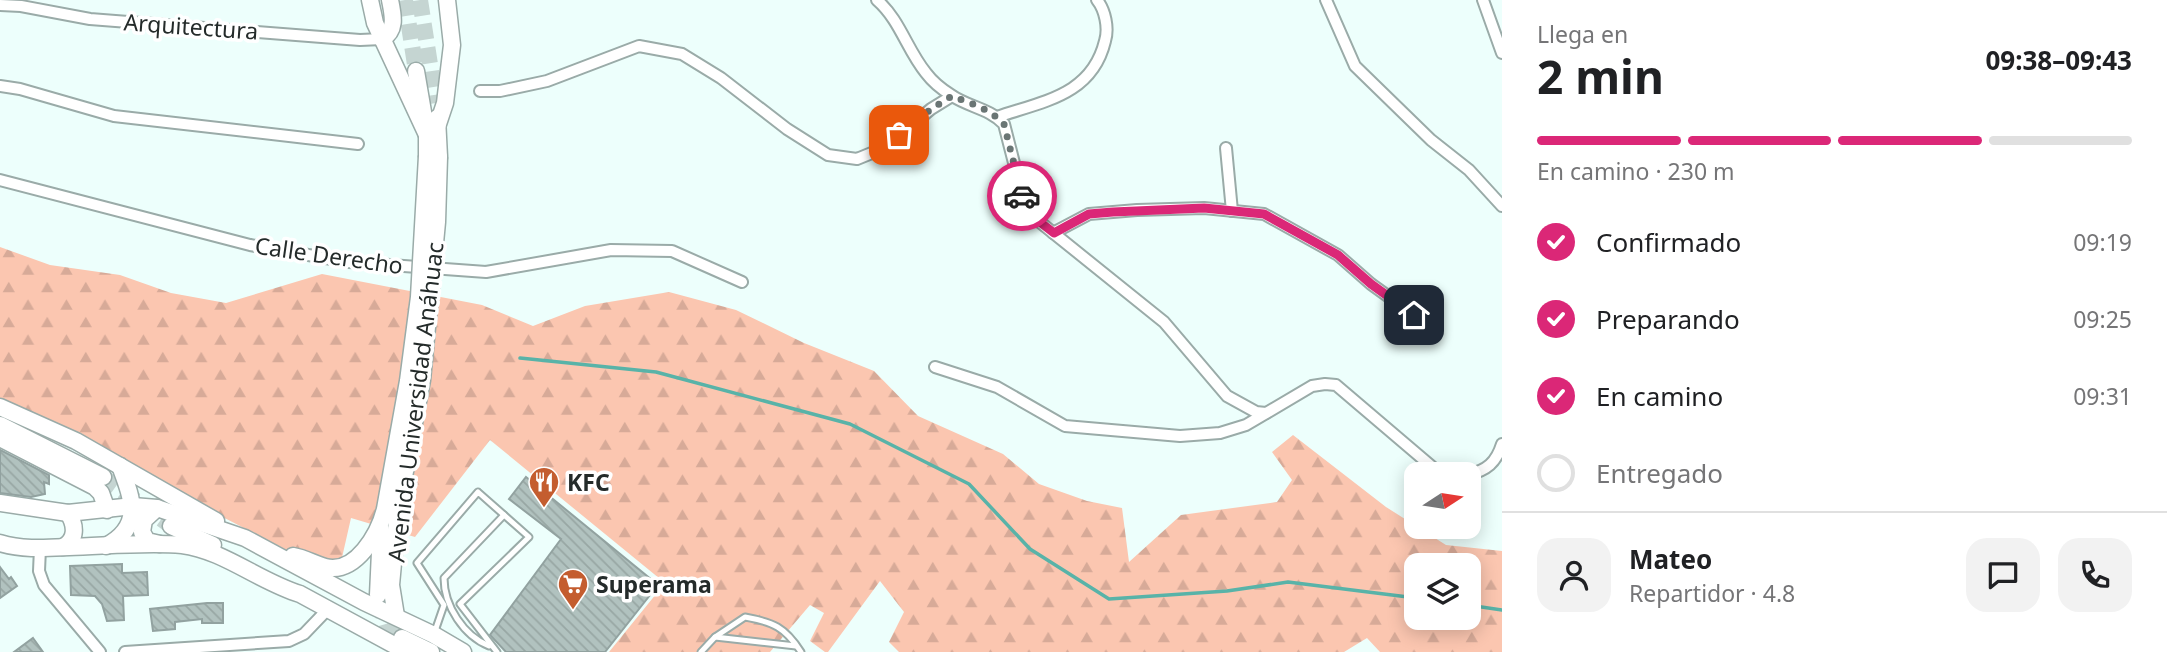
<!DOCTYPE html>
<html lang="es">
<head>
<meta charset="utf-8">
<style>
	body { margin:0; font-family:"Noto Sans",sans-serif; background:#f2f2f2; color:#202124; height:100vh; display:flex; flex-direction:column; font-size:26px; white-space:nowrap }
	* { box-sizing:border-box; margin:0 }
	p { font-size:23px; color:#757577 }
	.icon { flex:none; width:38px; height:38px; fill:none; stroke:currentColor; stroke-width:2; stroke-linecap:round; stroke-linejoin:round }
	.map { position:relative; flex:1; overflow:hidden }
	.drawer { display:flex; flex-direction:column; background:#fff; width:665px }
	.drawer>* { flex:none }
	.needle { width:46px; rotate:78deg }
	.fabs { position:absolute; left:1404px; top:462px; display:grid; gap:14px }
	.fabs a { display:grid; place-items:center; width:77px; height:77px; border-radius:14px; background:#fff; box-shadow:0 4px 18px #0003; font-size:35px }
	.pin { position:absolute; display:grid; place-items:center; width:60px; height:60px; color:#fff; margin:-30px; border-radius:14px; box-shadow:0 4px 10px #0006 }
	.courier { position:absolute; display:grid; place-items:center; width:70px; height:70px; margin:-35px; border:5px solid #db2777; border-radius:50%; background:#fff; color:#222; box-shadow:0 2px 9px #0007 }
	.headline em { font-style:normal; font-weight:700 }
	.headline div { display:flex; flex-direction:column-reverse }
	.headline { display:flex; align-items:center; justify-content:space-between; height:119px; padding:0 35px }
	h1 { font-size:46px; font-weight:700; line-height:52px }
	.bar { display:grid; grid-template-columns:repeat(4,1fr); gap:10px 7px; align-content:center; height:84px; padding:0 35px }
	.bar i { height:9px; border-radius:5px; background:#e0e0e0 }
	.bar .selected { background:#db2777 }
	.bar p { grid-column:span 4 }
	.line { display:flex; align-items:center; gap:18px; padding:0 35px; border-top:2px solid #e0e0e0 }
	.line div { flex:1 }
	.round { display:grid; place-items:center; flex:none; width:74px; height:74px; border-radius:21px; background:#f2f2f2 }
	ol { padding:0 35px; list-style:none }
	li { display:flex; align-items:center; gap:21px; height:77px }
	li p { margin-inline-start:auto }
	li .icon { padding:7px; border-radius:50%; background:#db2777; color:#fff; stroke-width:4 }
	li:last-child { color:#757577 }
	li i { width:38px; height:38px; border:4px solid #e0e0e0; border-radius:50% }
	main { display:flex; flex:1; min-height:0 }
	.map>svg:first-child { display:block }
	.forest { fill:url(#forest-firs); fill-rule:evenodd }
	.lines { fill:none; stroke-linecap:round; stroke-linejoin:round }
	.stream { stroke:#58b3a8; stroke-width:3.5 }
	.building { fill:url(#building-back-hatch); stroke:#92a2a0; stroke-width:2 }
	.secondary-tunnel { stroke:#c5d5d2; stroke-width:16; stroke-dasharray:16 8; stroke-linecap:butt }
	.lane-casing { stroke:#9aaba8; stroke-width:9 }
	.street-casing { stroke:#9aaba8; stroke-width:14 }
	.secondary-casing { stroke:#9aaba8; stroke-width:19 }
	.lane { stroke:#fff; stroke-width:5 }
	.street { stroke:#fff; stroke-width:10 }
	.secondary { stroke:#fff; stroke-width:16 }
	.secondary-bridge-casing { stroke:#9aaba8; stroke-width:19; stroke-linecap:butt }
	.secondary-bridge { stroke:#fff; stroke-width:16 }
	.done { stroke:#6a7574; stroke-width:7; stroke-dasharray:0 12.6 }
	.route { stroke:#db2777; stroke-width:9 }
	.labels { text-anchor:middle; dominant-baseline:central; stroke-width:7; stroke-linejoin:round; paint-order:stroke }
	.street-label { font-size:23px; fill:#242b2a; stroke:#fff }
	.poi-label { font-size:23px; font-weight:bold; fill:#242b2a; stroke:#fff; text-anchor:start }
</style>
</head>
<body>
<main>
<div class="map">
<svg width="1502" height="652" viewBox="0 0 1502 652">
	<defs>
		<pattern id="forest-firs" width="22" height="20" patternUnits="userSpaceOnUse" patternTransform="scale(1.75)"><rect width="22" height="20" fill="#fbc6b0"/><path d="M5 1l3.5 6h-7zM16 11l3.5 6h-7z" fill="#d7aa98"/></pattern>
		<pattern id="building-back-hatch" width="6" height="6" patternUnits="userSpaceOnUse" patternTransform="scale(1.75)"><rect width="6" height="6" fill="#b1c2bf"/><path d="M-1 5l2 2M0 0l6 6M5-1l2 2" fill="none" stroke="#98a7a4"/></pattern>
	</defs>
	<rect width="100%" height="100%" fill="#edfffc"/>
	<!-- forest -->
	<path class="forest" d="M0,247l50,18 70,10 51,18 55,10 96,-29 160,31 51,21 52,-20 84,-14 67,18 68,33 70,28 44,45 85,38 36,30 48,17 35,7 7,54 52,-47 96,-13 15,-22 -20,-28 21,-17 93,72 60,38 56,6v101h-122l-13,-14 -23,14h-445l-10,-10 15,-30 -24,-31 -52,71h-3l-15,-11 14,-28 -14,-8 -40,47h-161l56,-69 -175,-143 -75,97 -64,-19 -10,44 -35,-2 -306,-158zM1416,565h52v53h-52z"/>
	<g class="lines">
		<!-- stream -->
		<g class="stream">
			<polyline points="520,358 656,372 850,424 969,484 1030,549 1109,599 1227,591 1288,582 1416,598"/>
			<polyline points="1468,605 1502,610"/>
		</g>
	</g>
	<!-- building -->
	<g class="building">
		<polygon points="0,450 49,475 49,484 44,482 45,494 31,497 0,493"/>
		<polygon points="526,477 658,585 605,652 506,652 490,635 561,539 509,499"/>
		<polygon points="122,564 122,573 147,572 148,595 123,596 124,620 107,621 102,604 95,596 71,595 70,566"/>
		<polygon points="0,567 9,579 11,577 17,586 0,598"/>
		<polygon points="207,603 223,603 223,623 202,623 202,619 175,622 175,629 153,631 150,609"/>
		<polygon points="33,638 43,652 14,652"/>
	</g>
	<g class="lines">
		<!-- secondary-tunnel -->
		<g class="secondary-tunnel">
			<polyline points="405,0 416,71"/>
			<polyline points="420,0 436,103"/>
			<polyline points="103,477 171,526"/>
			<polyline points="379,601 386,625 402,638"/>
		</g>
		<!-- lane casing -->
		<g class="lane-casing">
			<g id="lane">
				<polyline points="435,631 444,605 417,563 478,492 529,537 460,604 497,652"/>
				<polyline points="715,637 796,646"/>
				<path d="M489,646c-25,-10 -45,-40 -45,-68l60,-63"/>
				<path d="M701,652l14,-15 30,-20c28,5 40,10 56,35"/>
			</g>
		</g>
		<!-- street casing -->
		<g class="street-casing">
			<g id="street">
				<path d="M877,0c23,20 30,50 49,73 6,8 17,17 25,22 17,12 38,13 53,29l19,74 13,21 128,103 63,74 29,16 10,1"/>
				<polyline points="1326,0 1355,66 1431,140 1469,170 1502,206"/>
				<polyline points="1483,0 1502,53"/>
				<polyline points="0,5 21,6 90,19 360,40 382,39"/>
				<polyline points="0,86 20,89 114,116 358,144"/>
				<polyline points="480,91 500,91 547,81 639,46 682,54 721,78 787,129 828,155 857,159 884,148 931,109 952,96"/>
				<path d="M997,117c47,-16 95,-22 108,-76 4,-13 0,-31 -8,-41"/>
				<polyline points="1226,148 1232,211"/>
				<polyline points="0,180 250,245 349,262 486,272 611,250 672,251 742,282"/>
				<polyline points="1053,233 1089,214 1137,210 1204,208 1264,214 1338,255 1371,284 1414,315"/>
				<polyline points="935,367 997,387 1065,426 1180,436 1220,433 1246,425 1312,386 1325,384 1336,385 1437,471 1450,474"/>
				<path d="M1468,475c19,-5 28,-12 34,-31"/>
				<polyline points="40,548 39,571 44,585 100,652"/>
				<polyline points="125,652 289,641 304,634 327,610"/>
			</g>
		</g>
		<!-- secondary casing -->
		<g class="secondary-casing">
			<g id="secondary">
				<polyline points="370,0 375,23 427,135"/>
				<path d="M382,39c15,-9 11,-24 8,-39"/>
				<polyline points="416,71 427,135 427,156"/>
				<polyline points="437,118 439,157"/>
				<polyline points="437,127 445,103 452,45 447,0"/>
				<polyline points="0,407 76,441 216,521"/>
				<polyline points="0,425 103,477"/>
				<polyline points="0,438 95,487 101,493 107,510"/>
				<polyline points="0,503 68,513 133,506 157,508 245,538 364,602 434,635 463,652"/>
				<polyline points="157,508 144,520 142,532 147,541 160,544"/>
				<polyline points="171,526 213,545"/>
				<path d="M0,543c22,7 47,5 69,4 37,-1 76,-5 113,-2 41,5 78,37 118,49l107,58"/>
				<path d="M106,546c38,-20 26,-48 14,-80"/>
				<path d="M63,547c14,-7 13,-22 5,-34"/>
				<path d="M293,556c12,2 21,8 32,11 31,8 54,-34 60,-58"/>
				<polyline points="378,595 381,530"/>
				<polyline points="396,616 391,585 398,509"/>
				<polyline points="402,638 431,652"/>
			</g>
		</g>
		<!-- lane -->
		<use href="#lane" class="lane"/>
		<!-- street -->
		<use href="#street" class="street"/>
		<!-- secondary -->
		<use href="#secondary" class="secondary"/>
		<!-- secondary-bridge casing -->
		<g class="secondary-bridge-casing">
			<g id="secondary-bridge">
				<polyline points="385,509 408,381 419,297 427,156"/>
				<polyline points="398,509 422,380 437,222 439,157"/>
			</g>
		</g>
		<!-- secondary-bridge -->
		<use href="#secondary-bridge" class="secondary-bridge"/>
	</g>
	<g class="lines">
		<!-- done -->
		<path class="done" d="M899,135l32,-26 21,-13c18,7 38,13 52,28l18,72"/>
		<!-- route -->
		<polyline class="route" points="1022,196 1036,219 1054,233 1089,214 1113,212 1204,208 1264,214 1338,255 1371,284 1414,315"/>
	</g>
	<!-- icons -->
	<defs>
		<g id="restaurant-pin" transform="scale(1.575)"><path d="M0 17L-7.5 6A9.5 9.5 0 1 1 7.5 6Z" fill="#c45d2f" stroke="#fff"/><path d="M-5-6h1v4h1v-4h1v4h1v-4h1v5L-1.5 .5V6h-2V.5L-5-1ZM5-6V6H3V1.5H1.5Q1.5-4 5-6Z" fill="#fff"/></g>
		<g id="supermarket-pin" transform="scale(1.575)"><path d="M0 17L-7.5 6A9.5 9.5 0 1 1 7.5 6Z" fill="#c45d2f" stroke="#fff"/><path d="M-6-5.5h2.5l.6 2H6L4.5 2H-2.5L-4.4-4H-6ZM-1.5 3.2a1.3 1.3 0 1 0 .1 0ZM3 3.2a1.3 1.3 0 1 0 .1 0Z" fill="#fff"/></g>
	</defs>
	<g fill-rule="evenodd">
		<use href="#restaurant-pin" x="544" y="482"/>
		<use href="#supermarket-pin" x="573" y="584"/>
	</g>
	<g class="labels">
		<!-- street labels -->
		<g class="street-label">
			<text transform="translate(191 26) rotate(4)">Arquitectura</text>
			<text transform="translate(329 255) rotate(8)">Calle Derecho</text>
			<text transform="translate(415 402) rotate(-83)">Avenida Universidad Anáhuac</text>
		</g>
		<!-- poi labels -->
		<g class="poi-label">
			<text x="567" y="482">KFC</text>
			<text x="596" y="584">Superama</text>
		</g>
	</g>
</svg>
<div class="fabs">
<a><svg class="needle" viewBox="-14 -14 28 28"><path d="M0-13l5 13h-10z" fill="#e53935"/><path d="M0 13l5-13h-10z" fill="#757577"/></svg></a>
<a><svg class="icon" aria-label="layers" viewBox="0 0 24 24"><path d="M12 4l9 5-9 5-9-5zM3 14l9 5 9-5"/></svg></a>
</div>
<div class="pin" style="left:899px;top:135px;background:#ea580c"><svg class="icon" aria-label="bag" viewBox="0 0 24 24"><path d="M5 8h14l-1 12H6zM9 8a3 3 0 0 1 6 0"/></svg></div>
<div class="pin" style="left:1414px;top:315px;background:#1f2937"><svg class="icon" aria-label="home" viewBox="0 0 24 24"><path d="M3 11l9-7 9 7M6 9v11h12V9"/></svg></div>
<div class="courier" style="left:1022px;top:196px"><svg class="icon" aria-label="car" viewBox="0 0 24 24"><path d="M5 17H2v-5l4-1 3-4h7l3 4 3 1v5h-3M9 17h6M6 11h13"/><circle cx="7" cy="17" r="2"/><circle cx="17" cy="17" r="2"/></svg></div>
</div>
<section class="drawer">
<div class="headline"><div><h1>2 min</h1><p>Llega en</p></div><em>09:38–09:43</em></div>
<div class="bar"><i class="selected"></i><i class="selected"></i><i class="selected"></i><i></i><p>En camino · 230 m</p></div>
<ol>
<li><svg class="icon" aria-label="check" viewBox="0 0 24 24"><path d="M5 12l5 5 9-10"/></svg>Confirmado<p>09:19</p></li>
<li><svg class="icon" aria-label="check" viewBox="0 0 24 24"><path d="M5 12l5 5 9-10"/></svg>Preparando<p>09:25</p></li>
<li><svg class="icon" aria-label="check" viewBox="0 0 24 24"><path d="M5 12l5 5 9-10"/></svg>En camino<p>09:31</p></li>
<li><i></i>Entregado</li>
</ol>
<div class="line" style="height:126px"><a class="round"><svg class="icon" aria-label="person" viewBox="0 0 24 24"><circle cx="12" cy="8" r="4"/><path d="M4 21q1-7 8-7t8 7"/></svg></a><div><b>Mateo</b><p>Repartidor · 4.8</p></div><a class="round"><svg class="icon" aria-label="chat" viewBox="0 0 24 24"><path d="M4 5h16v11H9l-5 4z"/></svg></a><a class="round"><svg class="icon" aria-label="phone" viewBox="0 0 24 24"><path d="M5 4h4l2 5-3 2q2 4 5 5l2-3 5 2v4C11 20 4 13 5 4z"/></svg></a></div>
</section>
</main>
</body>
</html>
